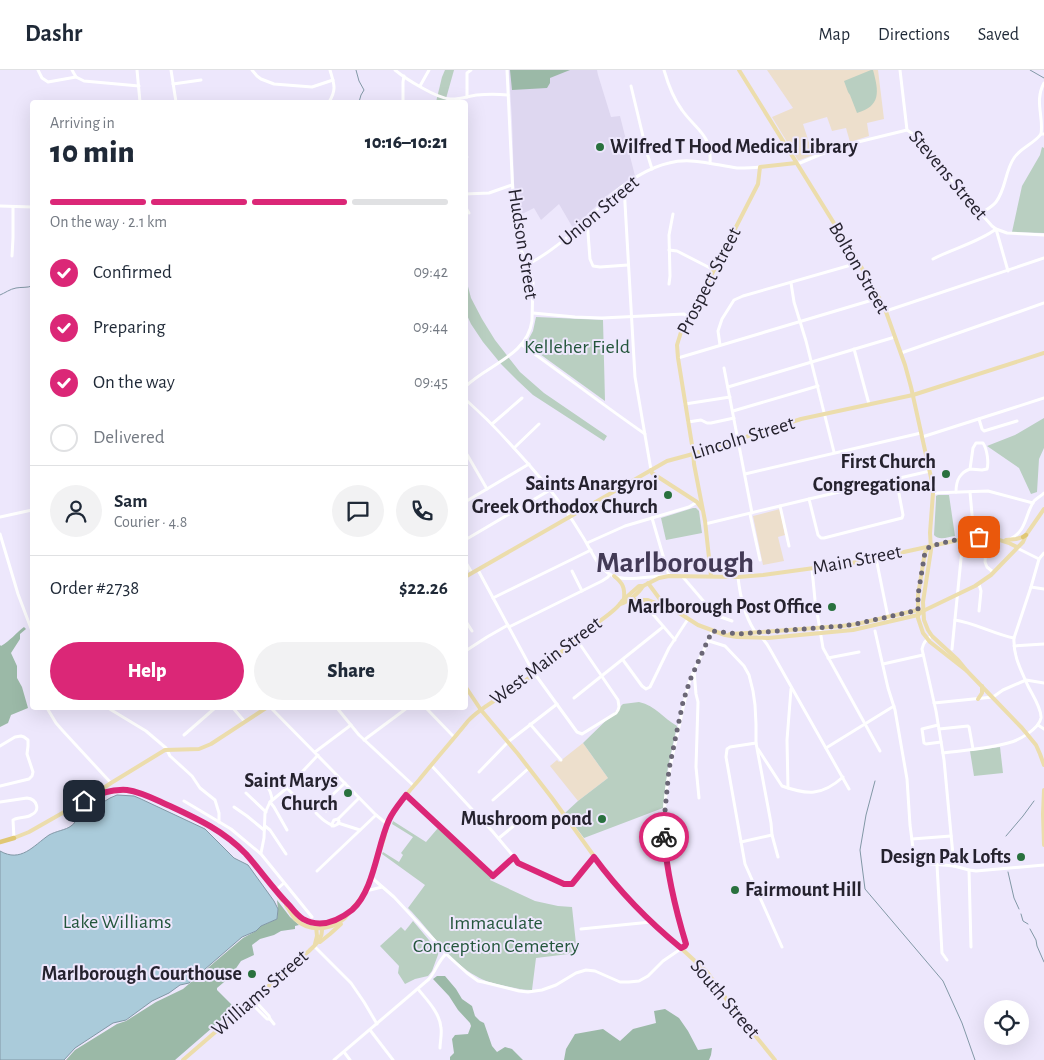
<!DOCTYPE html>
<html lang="en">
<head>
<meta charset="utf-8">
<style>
	body { margin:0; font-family:"Alegreya Sans",sans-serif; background:#f2f2f3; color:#1f2937; height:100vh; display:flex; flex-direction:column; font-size:19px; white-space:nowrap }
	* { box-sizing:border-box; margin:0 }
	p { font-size:16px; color:#747a83 }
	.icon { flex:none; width:28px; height:28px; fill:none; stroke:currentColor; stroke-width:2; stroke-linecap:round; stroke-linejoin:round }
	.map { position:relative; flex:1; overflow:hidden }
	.drawer { position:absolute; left:30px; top:30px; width:438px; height:610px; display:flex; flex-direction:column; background:#fff; border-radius:5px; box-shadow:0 5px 20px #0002 }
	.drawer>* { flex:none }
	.tools { position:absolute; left:984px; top:930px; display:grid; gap:10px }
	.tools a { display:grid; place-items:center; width:45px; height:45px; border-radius:50%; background:#fff; box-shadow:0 5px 20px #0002; font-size:25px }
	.pin { position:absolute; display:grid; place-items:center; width:42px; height:42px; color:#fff; margin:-21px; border-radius:10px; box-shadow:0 2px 8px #0006 }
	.courier { position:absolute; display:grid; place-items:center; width:50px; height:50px; margin:-25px; border:4px solid #db2777; border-radius:50%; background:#fff; color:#222; box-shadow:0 1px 6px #0007 }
	.summary em { font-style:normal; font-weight:800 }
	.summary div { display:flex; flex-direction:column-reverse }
	.summary { display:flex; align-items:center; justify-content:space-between; height:85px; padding:0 20px }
	h1 { font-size:32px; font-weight:800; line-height:38px }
	.bar { display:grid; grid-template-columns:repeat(4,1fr); gap:8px 5px; align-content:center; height:60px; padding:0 20px }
	.bar i { height:6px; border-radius:4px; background:#e0e1e3 }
	.bar .current { background:#db2777 }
	.bar p { grid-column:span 4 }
	.line { display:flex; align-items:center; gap:12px; padding:0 20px; border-top:1px solid #e0e1e3 }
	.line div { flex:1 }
	.round { display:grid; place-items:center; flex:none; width:52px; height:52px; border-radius:26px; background:#f2f2f3 }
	ol { padding:0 20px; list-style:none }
	li { display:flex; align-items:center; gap:15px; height:55px }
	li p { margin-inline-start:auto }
	li .icon { padding:5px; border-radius:50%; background:#db2777; color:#fff; stroke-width:4 }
	li:last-child { color:#747a83 }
	li i { width:28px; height:28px; border:2px solid #e0e1e3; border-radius:50% }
	.primary-button { display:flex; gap:10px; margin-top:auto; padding:10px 20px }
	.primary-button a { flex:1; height:58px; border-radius:30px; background:#db2777; color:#fff; font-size:20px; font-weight:800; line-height:58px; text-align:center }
	.primary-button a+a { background:#f2f2f3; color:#1f2937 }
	header { display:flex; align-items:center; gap:30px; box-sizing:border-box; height:70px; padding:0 25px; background:#fff; border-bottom:1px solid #e0e1e3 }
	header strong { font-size:24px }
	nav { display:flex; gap:28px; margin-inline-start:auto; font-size:18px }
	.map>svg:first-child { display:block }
	.built { fill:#ded7f0 }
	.education { fill:#eddfcc }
	.green { fill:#b9cfc1 }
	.forest { fill:#9bb9a7 }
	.water { fill:#aacbda; stroke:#8298a6 }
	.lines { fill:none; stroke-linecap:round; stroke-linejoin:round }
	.stream { stroke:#8298a6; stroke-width:1 }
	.minor { stroke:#fff; stroke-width:3 }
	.major { stroke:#ecddac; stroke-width:4 }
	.highway { stroke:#e0c774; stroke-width:4.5 }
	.done { stroke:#6b6776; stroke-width:5; stroke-dasharray:0 9 }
	.route { stroke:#db2777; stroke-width:6 }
	.poi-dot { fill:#29713e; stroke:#ede7fc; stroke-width:2 }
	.labels { text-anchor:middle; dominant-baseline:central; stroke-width:4; stroke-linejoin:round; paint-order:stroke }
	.poi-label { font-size:20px; font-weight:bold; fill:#25222e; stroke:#ede7fc; text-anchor:end }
	.street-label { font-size:20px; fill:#25222e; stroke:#ede7fc }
	.park-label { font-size:20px; fill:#24563c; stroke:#ede7fc }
	.town-label { font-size:30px; font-weight:bold; fill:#433a56; stroke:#ede7fc }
</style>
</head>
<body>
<header>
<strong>Dashr</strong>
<nav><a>Map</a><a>Directions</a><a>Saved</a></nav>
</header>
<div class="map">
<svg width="1044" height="990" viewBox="0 0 1044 990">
	<rect width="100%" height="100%" fill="#ede7fc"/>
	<!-- built -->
	<polygon class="built" points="509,0 597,0 598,5 611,47 620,46 635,106 610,123 573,158 559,134 541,150 534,138 518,146 514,113 512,51"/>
	<!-- education -->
	<g class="education">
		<polygon points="767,0 878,0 884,49 867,53 869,66 850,72 846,58 832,61 827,47 803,54 813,85 800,90 798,90 772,47 793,38"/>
		<polygon points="780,439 785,465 778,467 784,491 763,495 753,446"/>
		<polygon points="583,673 608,708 578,731 550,696 557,690 559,692"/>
	</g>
	<!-- green -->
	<g class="green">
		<polygon points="445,0 454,0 445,32 436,32 442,7"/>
		<path d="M871,0h2c6,22 8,36 -16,43l-7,-18 -2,-3 -4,-11z"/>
		<polygon points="1042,77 1044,78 1044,163 1012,162 1022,116 1040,85"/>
		<polygon points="465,205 471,228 482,249 495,270 520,302 544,323 607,366 604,371 533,325 518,311 501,294 483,272 471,254 465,241"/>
		<polygon points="536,247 603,250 605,331 526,274 533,261"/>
		<polygon points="1044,348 1044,378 1039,389 1037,422 1031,424 1019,398 987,376 1015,365"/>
		<path d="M938,425h11l6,41c-7,1 -16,5 -21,-1l2,-35v-4z"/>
		<polygon points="693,438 696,438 699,441 702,463 666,470 661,448"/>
		<path d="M639,632c17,4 24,16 38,24l-9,41 -5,41 -79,30 -19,-25 13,-12 30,-23 -25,-35 40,-39z"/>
		<polygon points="1000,677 1003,703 974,706 970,681"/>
		<path d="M393,751l33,21 12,-14 54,49 -2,3 45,21 23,5 14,1 5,46 -41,5 -4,32c-11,0 -21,-3 -31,-5 -9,-2 -17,-4 -25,-9 -26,-14 -47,-47 -68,-68l17,-23 -43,-31 1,-2 16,10 4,-7 -2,-2 12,-16 -21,-13z"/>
		<polygon points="413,851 439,882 432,901 428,906 415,909 405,914 398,903 399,896 380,876 401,857 405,861"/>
	</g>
	<!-- forest -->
	<g class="forest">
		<polygon points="510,0 570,0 550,8 550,13 547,18 512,20"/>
		<path d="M24,557l2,2 -6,5v5l-9,14 6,13v12l5,9 6,21 -17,7 -3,8 -8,4v-82l1,1c9,-5 15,-13 23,-19z"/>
		<polygon points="277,830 290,847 299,855 295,856 295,859 281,861 274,865 260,869 252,875 254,885 241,891 230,907 217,918 217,920 235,938 175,990 66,990 75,980 117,954 126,951 156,932 183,919 243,868 256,861 261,856 277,849 278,839"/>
		<polygon points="437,906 445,906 456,919 462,929 472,936 475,946 480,951 484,953 492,976 497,982 505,977 512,979 523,990 450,990 450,987 454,983 452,969 455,965 468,964 471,956 470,953 458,940 449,926 433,909"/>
		<polygon points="665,939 679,948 688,961 698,980 712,978 711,985 709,990 564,990 566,979 575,964 603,959 620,971 633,959 656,953 654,941"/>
	</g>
	<!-- water -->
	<path class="water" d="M117,725l17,1 7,3 64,30 29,29 14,7 26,36 4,8 -1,10 -16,7 -5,5 -14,6 -53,46 -9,2 -11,8 -17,8 -26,19 -13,3 -38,25 -11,12h-64v-209c21,12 33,-5 49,-16 7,-4 17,-5 22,-9 4,-2 4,-6 8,-9l31,-19z"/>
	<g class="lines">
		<!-- stream -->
		<g class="stream">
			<polyline points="356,0 359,11 364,20 361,25 359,32"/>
			<polyline points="1030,0 1044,8"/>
			<path d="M0,225c5,-2 10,-6 16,-7 5,-1 11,0 16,-2"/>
			<polyline points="875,711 866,745 860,780 865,819 943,911 962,953 975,990"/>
			<polyline points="1006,766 1023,746 1034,731"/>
			<polyline points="1008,802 1014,828 1019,839"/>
			<polyline points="1021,844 1023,851 1028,854"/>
			<polyline points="1030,859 1036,870 1037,876 1044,892"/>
		</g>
		<!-- minor -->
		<g class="minor">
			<polyline points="38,0 42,8 48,12 76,7"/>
			<polyline points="72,0 76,7 84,11 139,16"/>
			<polyline points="137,0 140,32"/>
			<polyline points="171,0 176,32"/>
			<polyline points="252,0 257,6 261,9 274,14 312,17 333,10"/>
			<path d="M395,0c11,9 41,28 55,29 9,1 18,-3 27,-4 10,-1 20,-1 31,0"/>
			<path d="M664,0c4,14 9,28 18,40 14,20 30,24 28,53"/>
			<polyline points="900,0 907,60 913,64 945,103 992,156 996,159 1007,163 1044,165"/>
			<polyline points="173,14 201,10"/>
			<polyline points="420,16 429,0"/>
			<polyline points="631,16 647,83 652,99"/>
			<polyline points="467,27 467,3 471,0"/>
			<path d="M329,32c8,-13 5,-18 1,-32"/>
			<polyline points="403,32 403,12 404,6"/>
			<path d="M1041,64c3,-17 -7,-33 3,-51"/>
			<polyline points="465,89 467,87"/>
			<polyline points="797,93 800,93 824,83 858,72 907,60"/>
			<polyline points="624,116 635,307 651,400"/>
			<polyline points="465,124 489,123 512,115"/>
			<polyline points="465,130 466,138 469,143"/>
			<polyline points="0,136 32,137"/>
			<path d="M980,144c6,-4 12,-7 16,-12 10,-13 9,-31 18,-44 7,-11 20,-14 27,-24h3"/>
			<polyline points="587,150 590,189 593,196 600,197 628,195"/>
			<polyline points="669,180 677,181 714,200"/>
			<polyline points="12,186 13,168 13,137"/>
			<path d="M933,189c19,-10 46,-17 63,-30l12,42"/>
			<path d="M527,195c24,-13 41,-28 61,-46 8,-8 15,-17 24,-24 14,-13 38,-28 57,-32 22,-6 46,2 68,5 7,0 15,0 23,-1"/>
			<polyline points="791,213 794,232 806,271 834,382"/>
			<polyline points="669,214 670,206 669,165 673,144"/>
			<polyline points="886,241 1044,188"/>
			<polyline points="533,243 575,247 602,248 684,244 689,248"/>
			<path d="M522,275c41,29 81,60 123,89"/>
			<polyline points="720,275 718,261 722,249 734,230 743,226 858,193"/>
			<polyline points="854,279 869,334"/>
			<polyline points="901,283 1044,233"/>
			<polyline points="678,288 879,228"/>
			<polyline points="724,298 752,443"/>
			<path d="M465,317c22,-22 62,-31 67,-66l1,-39 -2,-8 -10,-24 -8,-55 -6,-125"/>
			<polyline points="728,317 895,267"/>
			<path d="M465,329c17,15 33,31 48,48 25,27 49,55 68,87 9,13 16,35 32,42 15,6 39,-1 56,0l-17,-58"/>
			<polyline points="685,334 730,327"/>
			<polyline points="733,341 818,316"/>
			<polyline points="979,349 982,359 984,361 1017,351"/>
			<polyline points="688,352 701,350 707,353 711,353 734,348"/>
			<polyline points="492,354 522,328"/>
			<polyline points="922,367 1044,328"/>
			<polyline points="514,378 539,354"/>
			<polyline points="465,381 487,419"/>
			<polyline points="745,404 921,363"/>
			<path d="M956,422c0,-11 3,-19 14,-23l3,-21 3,-5h7c4,6 6,19 4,26l-5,1 -12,-1"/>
			<polyline points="970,422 974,467"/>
			<polyline points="933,423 988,421 1033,433"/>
			<polyline points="809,429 818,465 821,468 824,468 902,448 903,445 896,408"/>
			<polyline points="465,432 529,394"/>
			<polyline points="780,436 789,476"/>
			<polyline points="750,444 760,490"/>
			<polyline points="0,447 32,440"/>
			<polyline points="705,454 809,429 930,401"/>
			<polyline points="0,464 18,524 32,561"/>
			<polyline points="987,468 985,492 987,497 993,502"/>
			<path d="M1010,469c17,-8 15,-25 24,-38 3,-3 7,-5 10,-8"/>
			<polyline points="465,470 550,420"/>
			<polyline points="587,473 625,456 689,437 697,432"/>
			<polyline points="1017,478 1039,489"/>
			<polyline points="876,488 889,552"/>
			<polyline points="465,491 472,503"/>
			<polyline points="812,499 815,530 823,578 880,681"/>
			<polyline points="478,500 532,600 577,662 582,664 616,643 618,640 619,637 618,630 577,570"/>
			<polyline points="572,501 582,521"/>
			<polyline points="682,506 712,541 718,546 732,551"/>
			<path d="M738,507c2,19 6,37 16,53 3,3 6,5 8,8 4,4 7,9 9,13l78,138"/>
			<polyline points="979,514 981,521 979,541"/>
			<polyline points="1031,517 1044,519"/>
			<polyline points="493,528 591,480"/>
			<polyline points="645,535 675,570"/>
			<polyline points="465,550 472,561"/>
			<path d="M955,550c20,3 39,14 59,18"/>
			<polyline points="509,557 602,511 608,507 610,504"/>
			<polyline points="875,561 888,618 895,640 907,709 910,755 913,778 918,790 922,793 954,796 969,800 976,801 1044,795"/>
			<path d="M932,566c-6,3 -9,7 -10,13l14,62 8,49 10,106"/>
			<polyline points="709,571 725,576 744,596 749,605 753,621 755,635 756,654 756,673 771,753 772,765 778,787"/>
			<polyline points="1014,576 1044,574"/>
			<polyline points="952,579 962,479 960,469"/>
			<polyline points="467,580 487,567 508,555"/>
			<polyline points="828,588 859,582"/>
			<polyline points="623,590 642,616 646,619 650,617 669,578 688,549"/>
			<polyline points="883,594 923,585"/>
			<polyline points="694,601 696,624 698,632 696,697 699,728"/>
			<polyline points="574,628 663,557"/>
			<polyline points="934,633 993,627 1003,620 1026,610 1044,613"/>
			<polyline points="47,638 56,653 63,661 111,713"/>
			<polyline points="108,638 146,661 166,678 170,686 192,706 200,718 215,730 219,743 219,752"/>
			<polyline points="233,638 245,652"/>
			<polyline points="271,638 376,745 387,754"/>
			<polyline points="337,638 359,665 414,716"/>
			<polyline points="426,638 454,667"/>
			<polyline points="530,654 561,690"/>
			<polyline points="938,655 922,659 924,673 926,674 941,672"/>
			<polyline points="1038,655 1044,659"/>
			<polyline points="939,659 968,656 969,657 973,679"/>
			<polyline points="184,665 215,638"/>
			<polyline points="364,670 407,638"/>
			<polyline points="756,673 730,677 727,679 726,687 745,794 782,877"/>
			<polyline points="0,676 15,667 21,666 24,667 28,670 28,676 27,684 33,702 32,706 29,709 0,716"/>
			<polyline points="826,678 894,636"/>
			<path d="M758,679l24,37c25,9 40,10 61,-9"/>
			<polyline points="315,682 351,655"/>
			<path d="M943,683c21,-3 44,-4 65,-10 10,-2 31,-14 33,-25 1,-9 -9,-24 -13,-32 -7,-16 -15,-30 -14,-48l17,-51 8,-28 5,-6"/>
			<polyline points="431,695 493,762 519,793 564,814 572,814 594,787"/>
			<polyline points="479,702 508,672 557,634"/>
			<path d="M257,711c10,4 14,8 15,19"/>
			<polyline points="287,718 306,738 313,732 328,729 345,713"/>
			<polyline points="788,718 787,670 791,619"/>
			<polyline points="246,723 266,742"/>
			<polyline points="406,725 493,806 514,787"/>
			<polyline points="319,730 326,741"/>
			<polyline points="493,730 529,698"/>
			<polyline points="184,731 231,759 261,784 312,847"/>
			<path d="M0,732l27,-4c10,1 14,13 4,17 -4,3 -11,2 -16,4l-2,1 1,18"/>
			<polyline points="270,732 274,737 287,760"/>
			<polyline points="234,737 247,746 264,760"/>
			<path d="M316,743c6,6 10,10 18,13l4,-2 1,-3 -1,-2"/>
			<polyline points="338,753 360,760"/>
			<polyline points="265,756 270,760 286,784"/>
			<polyline points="332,756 332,754 334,750 338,749 359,728"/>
			<polyline points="499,768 516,754"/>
			<polyline points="912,769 951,766"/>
			<polyline points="741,772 772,765"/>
			<polyline points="261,783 264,768 265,743 270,732 287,718 318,685"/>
			<polyline points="937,795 942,883 947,890"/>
			<polyline points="969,800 971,877"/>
			<polyline points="317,801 376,745"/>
			<path d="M371,807l23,20 41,44 11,13 21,19 11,8 5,1 36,9 9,1 14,-2 14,-5 20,-12 10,-3 9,1 25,11h9l10,-1 9,-5 15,-15 22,-15 1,-3c-12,-36 -20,-73 -22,-111 -1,-36 7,-71 15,-105 3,-15 6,-29 10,-44 6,-18 17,-34 23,-52"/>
			<polyline points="275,821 284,813"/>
			<polyline points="366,821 382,817"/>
			<polyline points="581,859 651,852"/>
			<polyline points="314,876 351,913 364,932 377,954"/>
			<path d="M418,919c9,11 22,24 23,39 1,6 -1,14 -1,20"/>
			<polyline points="252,930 255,934 255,937 267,949 270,949"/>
			<polyline points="255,934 258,934 269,946 270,949 274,954"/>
			<polyline points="370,960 393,990"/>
			<polyline points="344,982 350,990"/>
			<path d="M334,990l95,-81c7,-8 9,-18 17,-25"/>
		</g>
		<!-- major -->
		<g class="major">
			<polyline points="739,0 868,208 885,239 905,295 911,317 932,412 933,423 930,463 931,480 923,532 924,550 928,560 932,566 958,590 967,601"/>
			<polyline points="651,400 652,403 697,432 702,439"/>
			<polyline points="1006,470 1016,469 1023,467"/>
			<polyline points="930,476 925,482 918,525 918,548 923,563 930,572 967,601 1022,658 1036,675 1040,684 1044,695"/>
			<path d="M614,506c9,7 11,12 10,23"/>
			<polyline points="711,506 705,451 694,394 693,381 678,288 677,275 681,262 714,200 758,114 760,97 796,93"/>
			<polyline points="465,507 667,391 693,384 801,349 913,325 1044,283"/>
			<polyline points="648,513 662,532 698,555 725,565 737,567 768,568 853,560 918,545 923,541 975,516 991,505 1023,472 1026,465 1044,439"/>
			<polyline points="628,530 648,530 664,536"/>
			<path d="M620,534c8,-2 19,-11 23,-18"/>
			<polyline points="730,564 747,563 842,556 857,554 913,541 919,540"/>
			<polyline points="465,616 481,640 518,684 552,728 612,811 637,838 707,902 732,937 775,990"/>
			<polyline points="978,629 982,623 982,616"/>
			<polyline points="1044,720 1043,744 1044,775"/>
			<polyline points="103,723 105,717 111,713 165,680 199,679 211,674 266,638"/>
			<path d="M14,768l15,-6 58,-33c37,-16 54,-7 88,9 13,6 26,12 38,19 28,17 51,46 69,73"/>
			<path d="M281,827c15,16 29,35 54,24 32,-15 39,-53 49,-83 2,-8 3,-15 7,-22 8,-13 18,-25 28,-36 16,-20 33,-39 49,-59 14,-15 34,-24 50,-35 26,-19 50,-40 75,-60 9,-7 24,-16 29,-25l17,-15h4l16,-8 10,-2 69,1 25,-2 95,-13 110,-24c17,-2 34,1 49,9"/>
			<path d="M286,835c3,5 6,10 9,14 16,15 42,11 54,-6"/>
			<polyline points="320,872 330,864 341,854"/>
			<polyline points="315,874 317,866 316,856"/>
			<path d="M183,990l126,-109c8,-8 14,-12 13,-24"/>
		</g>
		<!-- highway -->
		<g class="highway">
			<polyline points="1023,467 1026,465"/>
			<polyline points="0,772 14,768"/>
		</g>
	</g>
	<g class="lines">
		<!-- done -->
		<polyline class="done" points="664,767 665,741 669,699 683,632 690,610 712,561 738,564 842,556 856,554 918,540 918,525 925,482 930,476 960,469 979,467"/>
		<!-- route -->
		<path class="route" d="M84,731c13,-7 28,-12 43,-11 15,2 29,10 43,16 28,13 54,25 76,48 15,17 28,36 44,52 4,5 8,10 13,13 18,10 35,2 49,-9 22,-19 25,-64 37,-90 4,-9 11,-17 17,-25l87,81 21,-19 4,6 46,21h8l22,-27c25,34 54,64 87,91l4,-2 1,-2c-11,-36 -19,-70 -22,-107"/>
	</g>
	<!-- markers -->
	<g class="poi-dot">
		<circle cx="600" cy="77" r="5"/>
		<circle cx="946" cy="404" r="5"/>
		<circle cx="668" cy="425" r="5"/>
		<circle cx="832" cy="537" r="5"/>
		<circle cx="348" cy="723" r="5"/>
		<circle cx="602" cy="749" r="5"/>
		<circle cx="1021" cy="787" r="5"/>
		<circle cx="735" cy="820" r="5"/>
		<circle cx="252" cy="904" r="5"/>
	</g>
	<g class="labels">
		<!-- poi labels -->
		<g class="poi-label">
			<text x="610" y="77" text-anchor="start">Wilfred T Hood Medical Library</text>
			<text x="936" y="392">First Church<tspan x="936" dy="23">Congregational</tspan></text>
			<text x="658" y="414">Saints Anargyroi<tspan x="658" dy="23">Greek Orthodox Church</tspan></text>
			<text x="822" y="537">Marlborough Post Office</text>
			<text x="338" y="711">Saint Marys<tspan x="338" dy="23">Church</tspan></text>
			<text x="592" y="749">Mushroom pond</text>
			<text x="1011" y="787">Design Pak Lofts</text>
			<text x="745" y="820" text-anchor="start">Fairmount Hill</text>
			<text x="242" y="904">Marlborough Courthouse</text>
		</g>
		<!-- street labels -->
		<g class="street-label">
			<text transform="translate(948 105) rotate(50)">Stevens Street</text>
			<text transform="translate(599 141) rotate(-40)">Union Street</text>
			<text transform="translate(523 174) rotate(81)">Hudson Street</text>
			<text transform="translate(859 198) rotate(60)">Bolton Street</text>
			<text transform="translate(709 211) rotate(-63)">Prospect Street</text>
			<text transform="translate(743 368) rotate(-17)">Lincoln Street</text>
			<text transform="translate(857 490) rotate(-11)">Main Street</text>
			<text transform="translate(546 591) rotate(-37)">West Main Street</text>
			<text transform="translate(260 923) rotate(-41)">Williams Street</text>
			<text transform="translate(725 929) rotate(50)">South Street</text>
		</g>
		<!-- park labels -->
		<g class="park-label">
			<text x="577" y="277">Kelleher Field</text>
			<text x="117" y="852">Lake Williams</text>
			<text x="496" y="853">Immaculate<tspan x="496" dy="23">Conception Cemetery</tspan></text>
		</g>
		<!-- town labels -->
		<g class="town-label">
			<text x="675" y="493">Marlborough</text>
		</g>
	</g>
</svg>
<div class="tools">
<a><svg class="icon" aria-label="locate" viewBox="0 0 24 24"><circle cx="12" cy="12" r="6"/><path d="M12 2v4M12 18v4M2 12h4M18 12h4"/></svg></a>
</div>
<div class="pin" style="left:979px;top:467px;background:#ea580c"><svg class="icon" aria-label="bag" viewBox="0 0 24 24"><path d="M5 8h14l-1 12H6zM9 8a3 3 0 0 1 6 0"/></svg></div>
<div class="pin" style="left:84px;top:731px;background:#1f2937"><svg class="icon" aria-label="home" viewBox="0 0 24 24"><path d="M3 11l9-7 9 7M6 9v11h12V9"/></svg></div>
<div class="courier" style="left:664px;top:767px"><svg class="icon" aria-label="bike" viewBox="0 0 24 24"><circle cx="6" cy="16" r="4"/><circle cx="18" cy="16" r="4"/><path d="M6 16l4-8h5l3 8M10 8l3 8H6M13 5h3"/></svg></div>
<section class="drawer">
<div class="summary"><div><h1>10 min</h1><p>Arriving in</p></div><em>10:16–10:21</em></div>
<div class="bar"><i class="current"></i><i class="current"></i><i class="current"></i><i></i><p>On the way · 2.1 km</p></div>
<ol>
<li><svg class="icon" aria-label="check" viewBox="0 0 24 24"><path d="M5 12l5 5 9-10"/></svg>Confirmed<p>09:42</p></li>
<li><svg class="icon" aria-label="check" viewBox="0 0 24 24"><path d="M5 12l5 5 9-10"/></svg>Preparing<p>09:44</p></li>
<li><svg class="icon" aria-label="check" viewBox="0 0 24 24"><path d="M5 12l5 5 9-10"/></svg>On the way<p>09:45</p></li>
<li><i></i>Delivered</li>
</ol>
<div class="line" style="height:90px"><a class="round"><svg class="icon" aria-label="person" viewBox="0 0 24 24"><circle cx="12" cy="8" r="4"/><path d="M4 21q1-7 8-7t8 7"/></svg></a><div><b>Sam</b><p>Courier · 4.8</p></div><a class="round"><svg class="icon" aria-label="chat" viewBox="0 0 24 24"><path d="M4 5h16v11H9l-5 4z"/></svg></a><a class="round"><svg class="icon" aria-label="phone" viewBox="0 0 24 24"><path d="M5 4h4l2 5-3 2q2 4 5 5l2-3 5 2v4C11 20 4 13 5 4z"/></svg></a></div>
<div class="line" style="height:65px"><div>Order #2738</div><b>$22.26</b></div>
<div class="primary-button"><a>Help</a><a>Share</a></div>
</section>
</div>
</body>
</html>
